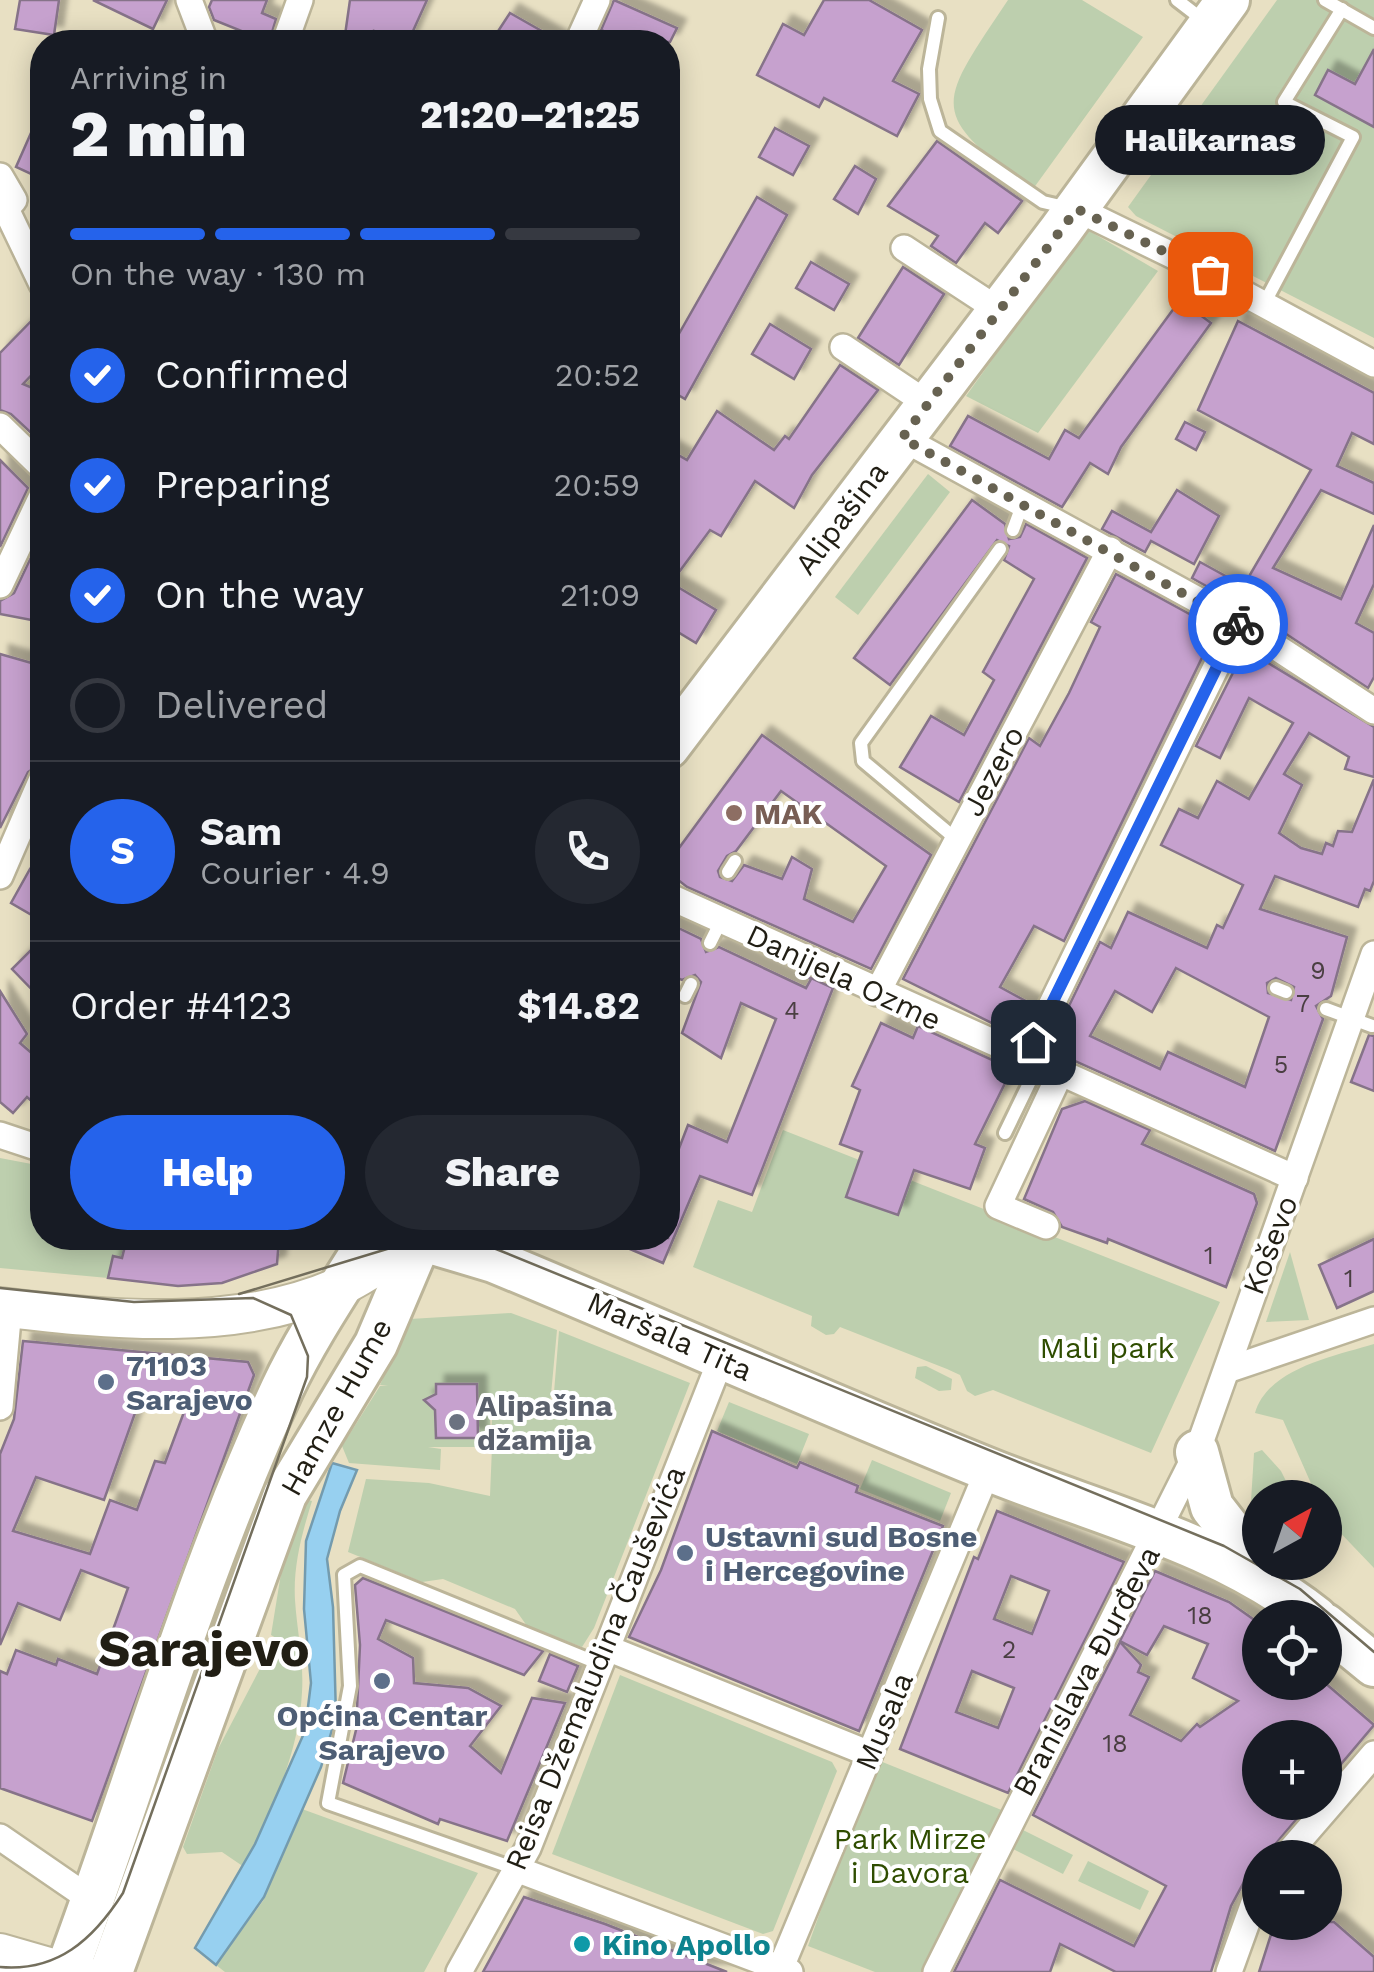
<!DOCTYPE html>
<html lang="en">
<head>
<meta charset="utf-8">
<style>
	body { margin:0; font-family:"Work Sans",sans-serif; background:#242831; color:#f1f3f6; height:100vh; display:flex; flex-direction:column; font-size:38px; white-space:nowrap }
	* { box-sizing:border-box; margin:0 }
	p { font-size:32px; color:#9ea1a6 }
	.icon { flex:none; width:55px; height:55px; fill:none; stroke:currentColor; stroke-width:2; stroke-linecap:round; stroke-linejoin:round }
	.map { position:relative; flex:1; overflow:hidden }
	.drawer { position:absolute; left:30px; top:30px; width:650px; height:1220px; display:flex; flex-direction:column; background:#171b24; border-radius:40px; box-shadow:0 5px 25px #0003 }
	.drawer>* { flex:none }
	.needle { width:65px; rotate:40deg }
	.fabs { position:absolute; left:1242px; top:1480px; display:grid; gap:20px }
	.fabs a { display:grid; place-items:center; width:100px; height:100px; border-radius:50%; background:#171b24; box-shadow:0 5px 25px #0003; font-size:50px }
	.pin { position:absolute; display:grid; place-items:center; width:85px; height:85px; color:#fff; margin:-42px; border-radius:20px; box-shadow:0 5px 15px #0006 }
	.courier { position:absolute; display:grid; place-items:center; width:100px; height:100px; margin:-50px; border:8px solid #2563eb; border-radius:50%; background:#fff; color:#222; box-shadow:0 2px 12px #0007 }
	.bubble { position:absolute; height:70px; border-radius:35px; background:#171b24; box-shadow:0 5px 25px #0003; font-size:32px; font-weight:800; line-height:70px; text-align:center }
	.headline em { font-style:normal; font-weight:800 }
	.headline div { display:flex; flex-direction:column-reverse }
	.headline { display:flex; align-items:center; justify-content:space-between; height:170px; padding:0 40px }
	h1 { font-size:65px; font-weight:800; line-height:75px }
	.bar { display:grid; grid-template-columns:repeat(4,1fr); gap:15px 10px; align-content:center; height:120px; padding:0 40px }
	.bar i { height:12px; border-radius:8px; background:#363941 }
	.bar .selected { background:#2563eb }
	.bar p { grid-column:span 4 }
	.line { display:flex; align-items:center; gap:25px; padding:0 40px; border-top:2px solid #363941 }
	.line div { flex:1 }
	.round { display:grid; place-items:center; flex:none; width:105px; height:105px; border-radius:52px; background:#242831 }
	ol { padding:0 40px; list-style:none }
	li { display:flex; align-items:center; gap:30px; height:110px }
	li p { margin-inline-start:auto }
	li .icon { padding:10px; border-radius:50%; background:#2563eb; color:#fff; stroke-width:4 }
	li:last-child { color:#9ea1a6 }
	li i { width:55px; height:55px; border:5px solid #363941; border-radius:50% }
	.cta { display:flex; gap:20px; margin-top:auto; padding:20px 40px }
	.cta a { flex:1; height:115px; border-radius:60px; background:#2563eb; color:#fff; font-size:40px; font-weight:800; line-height:115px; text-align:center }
	.cta a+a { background:#242831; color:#f1f3f6 }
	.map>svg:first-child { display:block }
	.green { fill:#bdcfae }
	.water { fill:#97d0f0; stroke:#749bae; stroke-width:2.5 }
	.building { fill:#c6a1ce; stroke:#867389; stroke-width:2.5; fill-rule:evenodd; filter:url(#shadow) }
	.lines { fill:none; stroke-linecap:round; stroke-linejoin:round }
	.lane-casing { stroke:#bcb599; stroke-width:18 }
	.street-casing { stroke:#bcb599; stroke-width:30 }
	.secondary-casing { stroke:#bcb599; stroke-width:42 }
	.primary-casing { stroke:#bcb599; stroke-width:48 }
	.lane { stroke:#fff; stroke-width:12 }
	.street { stroke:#fff; stroke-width:25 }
	.secondary { stroke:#fff; stroke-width:38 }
	.primary { stroke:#fff; stroke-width:42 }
	.tram { stroke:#746f5d; stroke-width:2.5 }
	.done { stroke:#676251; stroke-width:10; stroke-dasharray:0 18 }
	.route { stroke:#2563eb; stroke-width:12 }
	.education-dot { fill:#8d6e63; stroke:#fff; stroke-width:4 }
	.service-dot { fill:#5c6f8a; stroke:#fff; stroke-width:4 }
	.worship-dot { fill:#6b7280; stroke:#fff; stroke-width:4 }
	.culture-dot { fill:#0f9aa8; stroke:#fff; stroke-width:4 }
	.labels { text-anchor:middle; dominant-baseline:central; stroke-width:8; stroke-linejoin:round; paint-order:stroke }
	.number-label { font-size:25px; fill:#4a3f42 }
	.street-label { font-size:30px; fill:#211e14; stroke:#fff }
	.education-label { font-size:30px; font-weight:bold; fill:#785e54; stroke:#fff; text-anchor:start }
	.park-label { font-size:30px; fill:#2f4d00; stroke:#fff }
	.service-label { font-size:30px; font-weight:bold; fill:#4e5e75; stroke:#fff; text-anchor:start }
	.worship-label { font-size:30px; font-weight:bold; fill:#5b616d; stroke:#fff; text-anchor:start }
	.culture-label { font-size:30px; font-weight:bold; fill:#0d838f; stroke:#fff; text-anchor:start }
	.town-label { font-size:50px; font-weight:bold; fill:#211e14; stroke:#fff }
</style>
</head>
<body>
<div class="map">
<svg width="1374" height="1972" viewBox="0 0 1374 1972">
	<defs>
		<filter id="shadow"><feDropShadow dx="9" dy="-9" stdDeviation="2.5" flood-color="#0004"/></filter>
	</defs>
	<rect width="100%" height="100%" fill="#e8e0c3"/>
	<!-- green -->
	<g class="green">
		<path d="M1008,0h74l61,37 -110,152c-108,-76 -95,-84 -25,-189z"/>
		<polygon points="1277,0 1374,0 1374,338 1136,216 1128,207"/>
		<polygon points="1086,229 1158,271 1038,433 966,396"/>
		<polygon points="928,474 950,492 858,615 835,597"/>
		<polygon points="783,1130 1220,1302 1151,1453 993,1390 975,1396 967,1391 960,1375 947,1369 840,1327 834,1334 826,1335 811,1326 812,1316 693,1267 718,1200 752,1212"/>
		<polygon points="0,1158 42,1166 42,1238 127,1238 122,1258 113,1256 108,1278 0,1268"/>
		<polygon points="1290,1252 1309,1320 1266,1322"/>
		<polygon points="511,1313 557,1330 549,1416 490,1417 491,1441 492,1419 552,1417 559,1331 690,1383 594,1628 582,1647 527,1626 515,1609 443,1579 422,1582 348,1552 366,1479 429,1483 490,1496 492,1447 428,1447 441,1449 440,1470 349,1463 342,1446 380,1386 388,1386 380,1385 410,1319"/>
		<path d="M1374,1344v224l-44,-46 -5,-24 -8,-1 -34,-77 -28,-7c13,-45 80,-57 119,-69z"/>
		<polygon points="926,1366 952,1379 951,1390 939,1391 915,1378 917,1367"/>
		<polygon points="729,1402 809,1434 797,1464 717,1431"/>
		<polygon points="1262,1450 1281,1471 1294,1497 1260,1498 1260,1506 1251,1501 1254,1453"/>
		<polygon points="872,1460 951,1493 940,1521 860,1489"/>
		<path d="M308,1500l4,1c-10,32 -19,65 -17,99 2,31 9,61 7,92 -3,61 -31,121 -58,175l-22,-15 -35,2 -4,-7 35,-98 58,-111 -5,-3 12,-74z"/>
		<polygon points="620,1675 832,1762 837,1771 773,1931 763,1934 552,1854"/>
		<polygon points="875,1759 1004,1811 924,1972 875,1972 808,1946"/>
		<polygon points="302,1809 478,1873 424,1972 225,1972 216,1965 263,1901"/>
		<polygon points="1023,1830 1073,1855 1063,1874 1013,1849"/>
		<polygon points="1088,1861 1149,1891 1140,1910 1078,1881"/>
	</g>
	<!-- water -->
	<polygon class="water" points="332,1463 357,1470 340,1511 327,1559 333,1607 336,1716 321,1767 264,1897 216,1965 195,1948 255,1844 305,1731 311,1683 304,1609 306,1541"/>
	<!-- building -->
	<g class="building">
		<polygon points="20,0 59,0 54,35 15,29"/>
		<polygon points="93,0 167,0 153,29"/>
		<polygon points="212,0 267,0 262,13 276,19 269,42 214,20 209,7"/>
		<polygon points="350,0 427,0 408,42 374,31 373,42 344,42"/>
		<polygon points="614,0 677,28 670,42 628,42 601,30"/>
		<polygon points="824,0 869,0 922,30 893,81 919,94 897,136 824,98 819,107 757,75 783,24 804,35"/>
		<polygon points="510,13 561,42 491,42"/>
		<polygon points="1374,49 1374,127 1315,95 1328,70 1355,84"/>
		<polygon points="42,108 42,179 16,167"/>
		<polygon points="775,128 809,146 793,175 759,157"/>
		<polygon points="937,141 1022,201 998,233 985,223 956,263 931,246 938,236 888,206"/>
		<polygon points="855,166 876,179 858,214 834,199"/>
		<polygon points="757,197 787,215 685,399 668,389 668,353"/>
		<polygon points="811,262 849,284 834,310 796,288"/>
		<polygon points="903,267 944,294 899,365 858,338"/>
		<polygon points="1180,300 1211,323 1121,447 1108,474 1090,463 1062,507 950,446 968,416 1049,459 1065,430 1079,438"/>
		<polygon points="42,310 42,364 23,384 42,392 42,443 11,414 0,410 0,353"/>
		<polygon points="1238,321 1374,393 1374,444 1352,433 1337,466 1374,483 1374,514 1321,490 1273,568 1341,599 1374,525 1374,584 1356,623 1374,633 1374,677 1368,688 1268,622 1280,601 1244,585 1311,470 1198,410"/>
		<polygon points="770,324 811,349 794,379 752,354"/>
		<polygon points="840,365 878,390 812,475 794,508 755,481 721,536 710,530 671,583 716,610 696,643 668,626 668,449 687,460 717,411 774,450 785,436 789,439"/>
		<polygon points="1185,422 1205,432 1196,450 1176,439"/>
		<polygon points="0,460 28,488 0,547"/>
		<polygon points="1177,490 1219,516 1194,564 1151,541 1145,552 1102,529 1112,511 1151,532"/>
		<polygon points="972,500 1005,524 1009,539 1020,537 1026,524 1087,558 959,802 900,767 931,716 964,735 994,680 983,672 1034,579 1004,560 1009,546 997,540 890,685 854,658"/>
		<polygon points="35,549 42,552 42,622 0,614 0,601 14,593"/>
		<polygon points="1200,562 1240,584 1231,600 1192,578"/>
		<polygon points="1116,574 1215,628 1214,633 1064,941 1034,926 1000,987 1033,1005 1018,1036 903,979 1029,738 1040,746 1069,693 1100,627 1091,622"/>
		<path d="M1245,649l129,78v50l-29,-8 4,-12 -40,-24 -25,41 18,11 -23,48 22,15 21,6 4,-11 7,3 5,-15 14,1 22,-53v102l-4,10 -5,-2 -7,18 -83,-31 -15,33 87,28 -16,59 -15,10 7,13 -48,132 -227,-102 52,-107 11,6 17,-36 79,36 10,-23 6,3 20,-43 -82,-40 18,-36 19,9 19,-37 32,18 44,-76 -44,-25 -29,60 -24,-12zM1176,968l93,49 -24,70 -77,-35 -8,17 -70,-33 25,-45 37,21zM1276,978l18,9 -3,13 -23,-7 -1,-10z"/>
		<polygon points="0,654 42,666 42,763 28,772 0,828"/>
		<path d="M762,735l169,120 -60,114 -184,-82 -19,-15v-9zM781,791l105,75 -33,56 -49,-23 8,-30 -20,-12 -10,22 -38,-14 -12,16 -12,-4 -2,-6 9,-15 9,-5z"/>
		<polygon points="30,869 42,876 42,921 11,903"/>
		<polygon points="668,923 701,939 706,952 719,947 806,988 811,979 807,976 833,988 752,1195 700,1176 663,1263 604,1238 668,1238 668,1177 688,1125 727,1142 776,1019 741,1003 721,1058 682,1033 701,982 695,975 682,980 668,974"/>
		<polygon points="42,939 42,1000 12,969"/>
		<polygon points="0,991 27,1034 20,1043 42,1062 42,1110 27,1097 13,1113 0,1102"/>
		<polygon points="881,1023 913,1038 918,1026 1012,1069 975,1144 985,1148 970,1189 914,1170 898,1215 846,1197 862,1152 840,1144 860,1090 852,1086"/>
		<polygon points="1369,1035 1374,1036 1374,1091 1351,1082"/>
		<polygon points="1085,1101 1150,1130 1142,1144 1254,1194 1257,1203 1226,1287 1108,1239 1107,1243 1062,1227 1053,1212 1024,1199 1062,1109"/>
		<polygon points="127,1238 279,1238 277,1264 222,1283 178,1286 108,1278 113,1256 122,1258"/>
		<polygon points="1374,1239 1374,1291 1337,1308 1319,1265"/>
		<path d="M23,1341l225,21 6,13 -162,446 -92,-33v-117l7,3 9,-24 40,15 2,-6 39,15 31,-86 -47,-18 -21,50 -42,-17 -18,42v-191l14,-35zM140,1399l47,5 -22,59 -10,-2 -18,49 -27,-10 -20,54 -77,-23 23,-54 68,23z"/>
		<polygon points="436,1384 477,1384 478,1438 436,1438 435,1410 424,1400 436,1394"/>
		<polygon points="712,1431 797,1468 800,1462 858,1486 856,1492 943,1526 859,1731 629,1637 661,1570"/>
		<path d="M997,1511l127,51 -116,231 -108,-44 74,-192 4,2zM1011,1576l38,15 -17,43 -38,-15zM972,1671l42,17 -16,40 -42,-16z"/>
		<polygon points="1155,1571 1229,1602 1260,1624 1260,1682 1324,1682 1374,1725 1325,1783 1325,1738 1260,1738 1260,1802 1311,1802 1245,1880 1231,1906 1211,1972 1116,1972 1060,1944 1050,1972 954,1972 1000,1880 1134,1946 1166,1886 1033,1815 1120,1642 1141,1665 1138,1672 1149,1677 1130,1715 1181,1741 1197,1724 1200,1727 1238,1701 1193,1678 1208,1644 1164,1626 1147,1655 1120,1641"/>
		<polygon points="363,1578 543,1651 524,1675 386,1620 378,1639 413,1658 414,1683 468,1688 501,1706 470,1746 501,1773 532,1698 565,1703 507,1841 440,1819 438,1824 343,1783 356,1730 360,1645 355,1585"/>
		<polygon points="550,1654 578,1666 567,1692 539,1681"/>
		<polygon points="524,1897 605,1924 727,1972 483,1972"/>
		<polygon points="1275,1922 1334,1922 1374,1957 1374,1972 1259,1972"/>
	</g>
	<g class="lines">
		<!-- lane casing -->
		<g class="lane-casing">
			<g id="lane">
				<polyline points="1177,0 1203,20"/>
				<polyline points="1325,0 1374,28"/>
				<polyline points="938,18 929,69 930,99 940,131 1043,202 1069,208"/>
				<polyline points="1264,304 1353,137 1284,102 1342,9"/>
				<polyline points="1013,530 1023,503"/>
				<polyline points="956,839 863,761 861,743 1000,549"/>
				<polyline points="728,872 735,861"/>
				<polyline points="710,943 721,921"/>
				<polyline points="1276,988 1286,992"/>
				<polyline points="685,996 691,984"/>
				<polyline points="1326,1009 1372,1026"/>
				<polyline points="1005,1133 1038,1065"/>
				<polyline points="516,1869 328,1803 350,1686 344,1575 360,1566 600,1664"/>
			</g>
		</g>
		<!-- street casing -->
		<g class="street-casing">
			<g id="street">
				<polyline points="189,0 205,42"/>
				<polyline points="285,42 300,0"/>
				<polyline points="578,42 597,0"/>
				<polyline points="0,176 14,200 6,209 0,209"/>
				<polyline points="6,209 42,284"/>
				<polyline points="1077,209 1182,260 1374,364"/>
				<polyline points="904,248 1000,311"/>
				<polyline points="843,347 928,404"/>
				<polyline points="0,426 42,467"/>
				<polyline points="902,438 1238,622 1374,711"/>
				<polyline points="0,585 42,496"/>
				<polyline points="0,876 42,779"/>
				<polyline points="668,896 1295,1178"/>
				<polyline points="877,993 1110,550"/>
				<polyline points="1025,1059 1238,622"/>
				<polyline points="0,1135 42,1149"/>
				<polyline points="1046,1226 998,1206 1059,1076"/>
				<polyline points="1227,1370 1374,1320"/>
				<polyline points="0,1407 9,1308"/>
				<polyline points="607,1648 870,1754"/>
				<polyline points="0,1837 93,1901"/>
				<polyline points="1284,1858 1374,1754"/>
				<polyline points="516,1869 790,1972"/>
				<polyline points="459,1972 528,1848 721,1359"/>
				<polyline points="779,1972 988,1470"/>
				<polyline points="936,1972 1197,1452 1374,954"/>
				<polyline points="1229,1972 1260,1886"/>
			</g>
		</g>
		<!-- secondary casing -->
		<g class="secondary-casing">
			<g id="secondary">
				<path d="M0,1307c111,13 236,26 341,-21 28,-13 52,-33 79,-47"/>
				<polyline points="0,1953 66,1972"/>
			</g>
		</g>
		<!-- primary casing -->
		<g class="primary-casing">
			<g id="primary">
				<polyline points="668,747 1060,231 1228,0"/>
				<path d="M420,1239l74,22c166,69 330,142 498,210 110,44 229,72 324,147"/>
				<polyline points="1197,1452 1212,1507 1262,1571"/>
				<polyline points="1325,1625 1374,1665"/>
				<path d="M77,1972l-10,-2c72,-193 128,-394 215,-581 25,-53 58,-101 89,-151"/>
				<polyline points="111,1972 285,1495 376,1344 421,1238"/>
			</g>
		</g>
		<!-- lane -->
		<use href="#lane" class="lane"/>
		<!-- street -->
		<use href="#street" class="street"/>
		<!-- secondary -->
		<use href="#secondary" class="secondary"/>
		<!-- primary -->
		<use href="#primary" class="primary"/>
		<!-- tram -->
		<g class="tram">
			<polyline points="451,1238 496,1249 1224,1546 1300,1589 1374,1652"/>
			<path d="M0,1288l134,14 119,-4 38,17 17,41 -1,21 -184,516c-30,47 -66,79 -123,74"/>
			<polyline points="239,1294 420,1239 447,1238"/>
		</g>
	</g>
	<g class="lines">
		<!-- done -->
		<polyline class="done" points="1210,274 1077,209 902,438 1238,624"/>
		<!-- route -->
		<polyline class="route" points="1033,1042 1238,624"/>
	</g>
	<!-- markers -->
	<circle class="education-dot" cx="734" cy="813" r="10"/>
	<g class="service-dot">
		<circle cx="106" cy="1382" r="10"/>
		<circle cx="685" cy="1553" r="10"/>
		<circle cx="382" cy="1681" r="10"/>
	</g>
	<circle class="worship-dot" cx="457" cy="1422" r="10"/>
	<circle class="culture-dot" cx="582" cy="1944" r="10"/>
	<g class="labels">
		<!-- number labels -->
		<g class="number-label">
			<text x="1318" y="970">9</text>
			<text x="1303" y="1003">7</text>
			<text x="792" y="1010">4</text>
			<text x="1281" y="1064">5</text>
			<text x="1209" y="1255">1</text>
			<text x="1349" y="1278">1</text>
			<text x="1200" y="1615">18</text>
			<text x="1009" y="1649">2</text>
			<text x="1115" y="1743">18</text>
		</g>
		<!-- street labels -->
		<g class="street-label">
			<text transform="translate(841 518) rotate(-53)">Alipašina</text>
			<text transform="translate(993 771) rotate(-62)">Jezero</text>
			<text transform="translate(844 977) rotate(25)">Danijela Ozme</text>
			<text transform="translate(1270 1245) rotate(-69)">Koševo</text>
			<text transform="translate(670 1336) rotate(24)">Maršala Tita</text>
			<text transform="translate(336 1407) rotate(-61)">Hamze Hume</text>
			<text transform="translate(595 1668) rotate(-68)">Reisa Džemaludina Čauševića</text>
			<text transform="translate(1086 1671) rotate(-62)">Branislava Đurđeva</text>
			<text transform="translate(884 1721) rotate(-67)">Musala</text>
		</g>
		<!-- education labels -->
		<g class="education-label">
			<text x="754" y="813">MAK</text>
		</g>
		<!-- park labels -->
		<g class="park-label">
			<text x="1107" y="1347">Mali park</text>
			<text x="910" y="1838">Park Mirze<tspan x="910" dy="34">i Davora</tspan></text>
		</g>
		<!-- service labels -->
		<g class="service-label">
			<text x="126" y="1365">71103<tspan x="126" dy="34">Sarajevo</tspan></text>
			<text x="705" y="1536">Ustavni sud Bosne<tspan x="705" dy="34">i Hercegovine</tspan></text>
			<text x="382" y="1715" text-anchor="middle">Općina Centar<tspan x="382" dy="34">Sarajevo</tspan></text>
		</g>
		<!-- worship labels -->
		<g class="worship-label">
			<text x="477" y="1405">Alipašina<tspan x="477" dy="34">džamija</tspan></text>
		</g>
		<!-- culture labels -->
		<g class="culture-label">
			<text x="602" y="1944">Kino Apollo</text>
		</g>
		<!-- town labels -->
		<g class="town-label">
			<text x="204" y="1648">Sarajevo</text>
		</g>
	</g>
</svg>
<div class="fabs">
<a><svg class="needle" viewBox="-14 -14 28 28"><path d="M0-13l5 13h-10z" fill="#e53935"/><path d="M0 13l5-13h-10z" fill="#9ea1a6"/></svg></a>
<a><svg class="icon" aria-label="locate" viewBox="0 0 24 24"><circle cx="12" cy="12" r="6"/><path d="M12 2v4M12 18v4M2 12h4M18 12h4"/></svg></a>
<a>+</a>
<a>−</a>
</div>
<div class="pin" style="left:1210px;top:274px;background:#ea580c"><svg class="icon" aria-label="bag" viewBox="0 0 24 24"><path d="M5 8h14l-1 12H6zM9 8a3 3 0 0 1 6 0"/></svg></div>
<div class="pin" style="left:1033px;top:1042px;background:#1f2937"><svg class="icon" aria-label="home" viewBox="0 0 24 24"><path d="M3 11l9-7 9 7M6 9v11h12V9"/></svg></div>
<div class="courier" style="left:1238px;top:624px"><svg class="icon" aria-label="bike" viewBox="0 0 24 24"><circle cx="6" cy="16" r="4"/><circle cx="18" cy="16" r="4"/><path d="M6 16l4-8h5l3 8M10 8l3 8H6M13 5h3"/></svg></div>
<div class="bubble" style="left:1095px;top:105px;width:230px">Halikarnas</div>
<section class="drawer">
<div class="headline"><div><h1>2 min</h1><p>Arriving in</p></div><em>21:20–21:25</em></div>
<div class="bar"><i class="selected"></i><i class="selected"></i><i class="selected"></i><i></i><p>On the way · 130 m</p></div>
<ol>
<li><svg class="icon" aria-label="check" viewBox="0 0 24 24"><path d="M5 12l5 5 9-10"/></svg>Confirmed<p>20:52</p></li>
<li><svg class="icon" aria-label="check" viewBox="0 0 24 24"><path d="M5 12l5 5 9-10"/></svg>Preparing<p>20:59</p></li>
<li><svg class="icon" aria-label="check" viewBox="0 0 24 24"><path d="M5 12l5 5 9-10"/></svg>On the way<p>21:09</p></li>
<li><i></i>Delivered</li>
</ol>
<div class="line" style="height:180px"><b class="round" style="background:#2563eb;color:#fff">S</b><div><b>Sam</b><p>Courier · 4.9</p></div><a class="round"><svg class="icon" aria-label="phone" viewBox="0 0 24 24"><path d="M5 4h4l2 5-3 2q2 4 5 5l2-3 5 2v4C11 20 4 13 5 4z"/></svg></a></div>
<div class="line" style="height:130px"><div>Order #4123</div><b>$14.82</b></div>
<div class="cta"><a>Help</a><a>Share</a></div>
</section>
</div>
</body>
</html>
